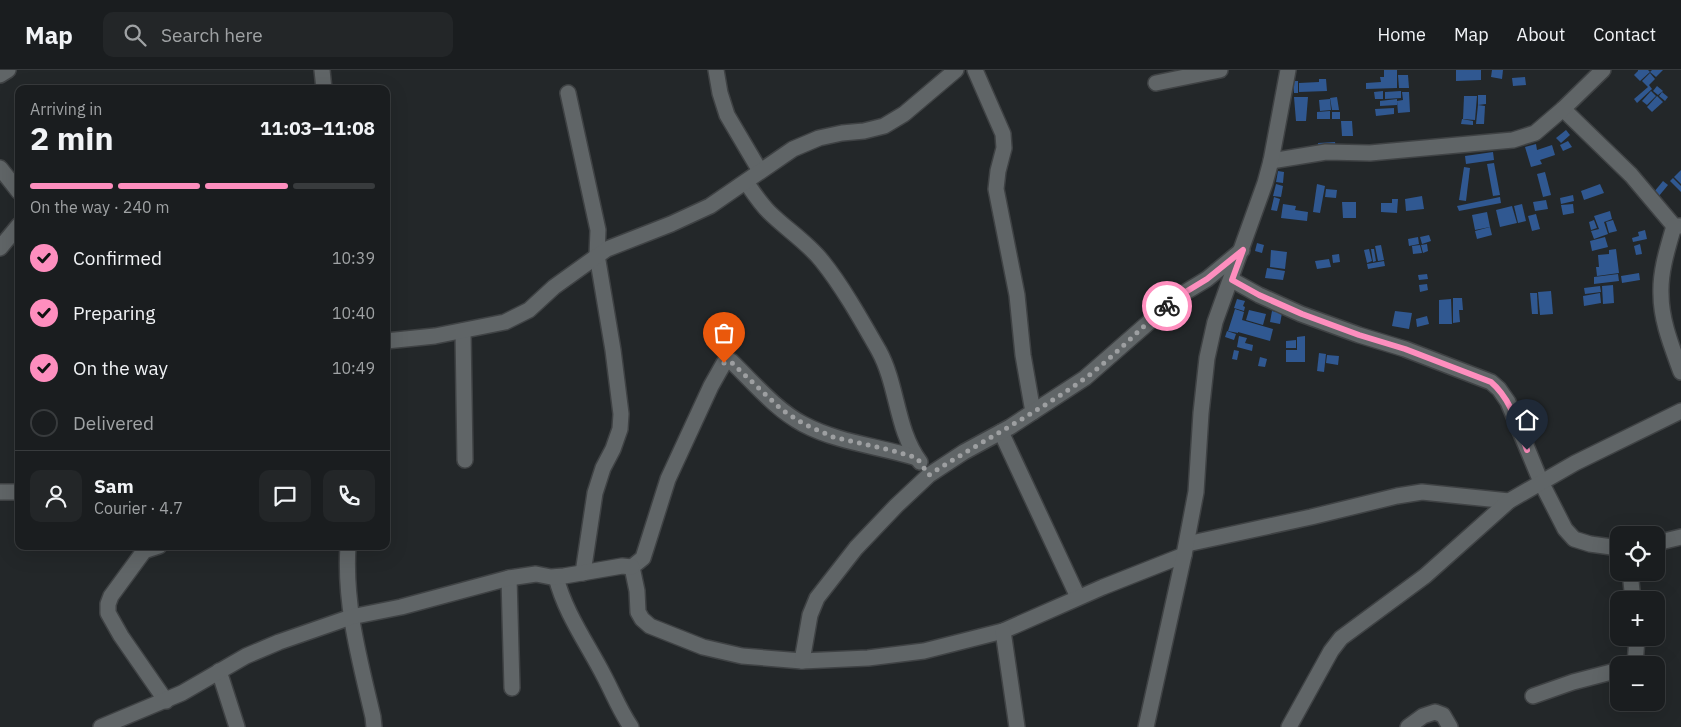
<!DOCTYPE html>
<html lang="en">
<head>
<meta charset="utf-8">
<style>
	body { margin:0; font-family:"IBM Plex Sans",sans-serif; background:#232628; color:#f1f3f6; height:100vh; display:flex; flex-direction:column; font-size:19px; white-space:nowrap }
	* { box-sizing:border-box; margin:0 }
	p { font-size:16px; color:#9fa2a4 }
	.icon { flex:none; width:28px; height:28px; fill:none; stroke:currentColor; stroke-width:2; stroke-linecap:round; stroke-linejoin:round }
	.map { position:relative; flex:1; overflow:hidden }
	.sheet { position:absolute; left:15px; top:15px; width:375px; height:465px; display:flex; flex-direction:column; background:#1a1d1f; border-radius:10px; box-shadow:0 5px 20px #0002,0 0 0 1px #383b3d }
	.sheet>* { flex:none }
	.fabs { position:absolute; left:1610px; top:456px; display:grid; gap:10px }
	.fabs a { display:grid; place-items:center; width:55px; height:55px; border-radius:10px; background:#1a1d1f; box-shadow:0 5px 20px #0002,0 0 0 1px #383b3d; font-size:25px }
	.pin { position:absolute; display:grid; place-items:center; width:42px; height:42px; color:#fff; margin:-51px -21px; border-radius:50% 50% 50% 0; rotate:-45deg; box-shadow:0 0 5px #0007 }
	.pin .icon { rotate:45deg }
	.courier { position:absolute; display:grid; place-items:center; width:50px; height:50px; margin:-25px; border:4px solid #fe8ebe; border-radius:50%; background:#fff; color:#222; box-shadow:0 1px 6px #0007 }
	.head em { font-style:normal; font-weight:800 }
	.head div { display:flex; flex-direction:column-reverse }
	.head { display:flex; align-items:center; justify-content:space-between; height:85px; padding:0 15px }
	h1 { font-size:32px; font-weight:800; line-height:38px }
	.bar { display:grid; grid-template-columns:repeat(4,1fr); gap:8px 5px; align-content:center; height:60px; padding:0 15px }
	.bar i { height:6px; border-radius:4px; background:#383b3d }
	.bar .on { background:#fe8ebe }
	.bar p { grid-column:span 4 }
	.line { display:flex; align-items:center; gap:12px; padding:0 15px; border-top:1px solid #383b3d }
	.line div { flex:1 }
	.round { display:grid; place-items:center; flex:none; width:52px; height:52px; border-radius:10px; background:#232628 }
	ol { padding:0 15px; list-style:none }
	li { display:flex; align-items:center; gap:15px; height:55px }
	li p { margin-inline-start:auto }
	li .icon { padding:5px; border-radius:50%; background:#fe8ebe; color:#111; stroke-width:4 }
	li:last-child { color:#9fa2a4 }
	li i { width:28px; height:28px; border:2px solid #383b3d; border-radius:50% }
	header { display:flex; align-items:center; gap:30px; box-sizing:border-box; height:70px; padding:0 25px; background:#1a1d1f; border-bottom:1px solid #383b3d }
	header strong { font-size:24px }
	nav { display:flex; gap:28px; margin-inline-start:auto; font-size:18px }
	.search { width:350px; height:45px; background:#232628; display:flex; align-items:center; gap:12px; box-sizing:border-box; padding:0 18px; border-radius:10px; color:#9fa2a4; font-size:19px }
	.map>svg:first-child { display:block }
	.building { fill:#305891 }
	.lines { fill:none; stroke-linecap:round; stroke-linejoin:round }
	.minor-casing { stroke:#3f4244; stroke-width:18 }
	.minor { stroke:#606567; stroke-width:15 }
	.done { stroke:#9d9fa1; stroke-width:5; stroke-dasharray:0 9 }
	.route { stroke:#fe8ebe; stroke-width:6 }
</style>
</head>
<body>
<header>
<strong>Map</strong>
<div class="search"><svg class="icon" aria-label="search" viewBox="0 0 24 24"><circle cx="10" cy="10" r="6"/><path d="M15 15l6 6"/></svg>Search here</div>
<nav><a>Home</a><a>Map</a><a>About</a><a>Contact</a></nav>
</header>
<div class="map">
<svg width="1681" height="657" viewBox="0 0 1681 657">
	<rect width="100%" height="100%" fill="#232729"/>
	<!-- building -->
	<g class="building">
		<polygon points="1384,0 1397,0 1397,18 1366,19 1366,13 1381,12 1380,7 1384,7"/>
		<polygon points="1456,0 1481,0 1481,10 1456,11"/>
		<polygon points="1492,0 1503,0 1502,9 1491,7"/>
		<polygon points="1638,0 1648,0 1650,2 1640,11 1634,5 1638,1"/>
		<polygon points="1652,0 1663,0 1656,7 1650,2"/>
		<polygon points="1650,3 1655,9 1649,15 1652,19 1637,33 1634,29 1648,17 1642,11"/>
		<polygon points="1398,5 1408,5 1409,18 1399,18"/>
		<polygon points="1525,7 1526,15 1513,16 1512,8"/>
		<polygon points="1319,9 1326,9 1327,21 1299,22 1299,13 1319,12"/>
		<polygon points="1293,11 1298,11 1298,23 1294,23"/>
		<polygon points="1657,16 1663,21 1658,25 1653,21"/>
		<polygon points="1383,21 1383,29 1375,29 1374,22"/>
		<polygon points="1401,21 1401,28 1385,29 1385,22"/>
		<polygon points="1651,21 1656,26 1647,35 1642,31"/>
		<polygon points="1402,22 1409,22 1410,42 1398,43 1397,31 1403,30"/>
		<polygon points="1662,22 1668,27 1665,31 1659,26"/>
		<polygon points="1478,25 1486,25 1486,34 1478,35"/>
		<polygon points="1464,26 1477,26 1475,50 1463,49"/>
		<polygon points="1657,26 1663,32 1652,42 1647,37"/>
		<polygon points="1294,27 1308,27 1306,51 1296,51"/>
		<polygon points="1337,27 1339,40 1332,40 1330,28"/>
		<polygon points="1330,29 1331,40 1320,41 1319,30"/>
		<polygon points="1397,29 1397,35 1380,36 1380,31"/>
		<polygon points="1478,35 1485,36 1484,54 1476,54"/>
		<polygon points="1394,38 1394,44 1376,46 1375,39"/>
		<polygon points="1330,41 1330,49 1317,49 1317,42"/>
		<rect x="1332" y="42" width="8" height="7"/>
		<polygon points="1462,49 1473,51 1473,55 1461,54"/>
		<polygon points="1341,51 1352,51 1353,66 1342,66"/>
		<polygon points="1566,60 1570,65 1561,73 1556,68"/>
		<polygon points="1568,71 1572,77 1563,81 1560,75"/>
		<polygon points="1335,72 1336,78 1319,80 1318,73"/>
		<polygon points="1536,74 1537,80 1552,75 1555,85 1540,90 1542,94 1531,97 1525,77"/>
		<polygon points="1493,82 1494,90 1466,94 1465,86"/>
		<polygon points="1494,93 1500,125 1493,126 1487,94"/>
		<polygon points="1464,97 1470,98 1466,131 1459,130"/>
		<polygon points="1681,100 1681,114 1674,107"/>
		<polygon points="1278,101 1284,102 1283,113 1276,112"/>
		<polygon points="1545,102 1551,125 1543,127 1537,104"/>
		<polygon points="1673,108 1681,116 1681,122 1670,111"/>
		<polygon points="1663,111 1668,115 1659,126 1654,122"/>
		<polygon points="1276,114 1283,116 1281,127 1273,126"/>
		<polygon points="1317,114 1325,116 1320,143 1313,142"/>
		<polygon points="1600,114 1604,123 1584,130 1581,121"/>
		<polygon points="1326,119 1337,120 1336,128 1325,127"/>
		<polygon points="1573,125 1574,131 1561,134 1560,128"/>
		<polygon points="1422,126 1424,139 1406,141 1405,129"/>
		<polygon points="1274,127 1280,129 1277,141 1271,140"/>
		<polygon points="1500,127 1501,133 1459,141 1457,136"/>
		<polygon points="1392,129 1398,129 1397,143 1381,142 1381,133 1392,133"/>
		<polygon points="1546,130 1548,139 1535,141 1533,132"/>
		<polygon points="1342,132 1356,132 1356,148 1343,148"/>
		<polygon points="1283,134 1296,136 1295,140 1308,142 1307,151 1281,148"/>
		<polygon points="1522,134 1526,151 1518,153 1514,136"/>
		<polygon points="1573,134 1574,143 1563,145 1561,135"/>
		<polygon points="1512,136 1517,153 1500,157 1496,140"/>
		<polygon points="1610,141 1612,149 1604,152 1608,164 1594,169 1591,161 1599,159 1594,146"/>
		<polygon points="1487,142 1490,157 1475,160 1472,145"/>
		<polygon points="1536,144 1540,159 1532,161 1528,146"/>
		<polygon points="1594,150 1597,158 1591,160 1589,152"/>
		<polygon points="1613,150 1617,161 1609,163 1606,152"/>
		<polygon points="1490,157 1492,165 1477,169 1475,161"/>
		<polygon points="1645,160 1647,169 1633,172 1632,168 1639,166 1638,162"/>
		<polygon points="1429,165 1431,171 1422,174 1420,167"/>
		<polygon points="1418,167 1419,174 1409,176 1408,169"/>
		<polygon points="1605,167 1608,177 1592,181 1590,171"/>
		<polygon points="1257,173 1264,175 1262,183 1255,181"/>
		<polygon points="1427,174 1428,181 1423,183 1421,175"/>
		<polygon points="1640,174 1642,184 1636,185 1634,176"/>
		<polygon points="1381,175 1384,190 1378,191 1375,176"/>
		<polygon points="1420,175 1422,183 1413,184 1412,176"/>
		<polygon points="1369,179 1372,191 1367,193 1364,180"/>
		<polygon points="1371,179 1374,179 1376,191 1373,192"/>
		<polygon points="1616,179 1619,203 1597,206 1596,197 1599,197 1598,185 1609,184 1609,180"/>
		<polygon points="1271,180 1287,182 1285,199 1270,197"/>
		<polygon points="1339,184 1340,192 1333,193 1332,185"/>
		<polygon points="1329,189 1331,197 1317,199 1315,191"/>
		<polygon points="1384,191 1385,196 1368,199 1367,194"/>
		<polygon points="1267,198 1285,201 1283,210 1265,208"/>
		<polygon points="1639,203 1640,210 1622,213 1621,206"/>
		<polygon points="1427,204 1428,209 1419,210 1418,205"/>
		<polygon points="1618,204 1619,211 1594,214 1594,207"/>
		<polygon points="1427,214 1428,220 1420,222 1419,215"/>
		<polygon points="1613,215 1614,233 1603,234 1602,216"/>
		<polygon points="1600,216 1601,222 1585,224 1584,218"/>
		<polygon points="1551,221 1553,244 1540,245 1538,222"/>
		<polygon points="1530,223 1537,223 1538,244 1532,244"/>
		<polygon points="1600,223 1601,233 1584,236 1583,226"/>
		<polygon points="1453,228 1462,228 1463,240 1459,240 1460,252 1453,253"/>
		<polygon points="1237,229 1245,231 1243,236 1245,237 1244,241 1234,238"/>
		<polygon points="1451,229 1452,254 1439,254 1439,230"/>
		<polygon points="1235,239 1244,242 1242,250 1273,259 1270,271 1238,262 1238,263 1228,261"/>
		<polygon points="1249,240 1266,244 1263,255 1246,250"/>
		<polygon points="1272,241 1282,243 1280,254 1270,252"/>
		<polygon points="1395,241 1412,243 1409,259 1392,256"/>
		<polygon points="1427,246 1429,254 1417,257 1416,249"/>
		<polygon points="1227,261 1236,264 1234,270 1225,267"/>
		<polygon points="1239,266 1247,268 1245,273 1253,275 1252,281 1237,277"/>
		<polygon points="1305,266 1305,292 1286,292 1286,280 1297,280 1297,267"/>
		<polygon points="1296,270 1296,278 1286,278 1286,271"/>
		<polygon points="1234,280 1239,281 1237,290 1232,289"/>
		<polygon points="1319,283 1326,284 1324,302 1317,301"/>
		<polygon points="1327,285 1339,286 1338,295 1326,293"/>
		<polygon points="1260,287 1267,289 1265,297 1258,296"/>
	</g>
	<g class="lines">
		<!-- minor casing -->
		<g class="minor-casing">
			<g id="minor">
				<polyline points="322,0 324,19"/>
				<polyline points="716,0 720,23 727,45 760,101"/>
				<polyline points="975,0 1003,64 1004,78 998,101 996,119 1017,225 1023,285 1033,342"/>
				<polyline points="0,5 8,0"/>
				<polyline points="1156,13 1220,0"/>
				<polyline points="568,23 598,160 597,185 613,280 621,344 620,359 613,379 603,398 595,423 583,503"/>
				<polyline points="1563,39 1631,105 1674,156 1681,156"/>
				<polyline points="1271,91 1326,82 1370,83 1513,70 1535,63 1563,39 1603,0"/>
				<polyline points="0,98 19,122"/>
				<path d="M746,112c7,10 14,21 23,30 17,17 38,30 53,49 21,26 41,62 57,90 19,35 17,79 41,111"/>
				<path d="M1674,156c-6,21 -14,45 -13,68 0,27 11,53 20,78"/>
				<polyline points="0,178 19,155"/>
				<polyline points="1232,210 1259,225 1301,244 1359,265 1405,279 1491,312 1499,319 1508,332 1541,412 1565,459 1574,469 1590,474 1619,478"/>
				<polyline points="463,261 465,390"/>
				<polyline points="386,271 435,266 505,252 529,240 554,217 607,179 671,154 710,136 793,79 819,68 842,63 864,61 884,56 904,44 956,0"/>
				<polyline points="1001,362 1078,527"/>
				<path d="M917,388c-38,-12 -78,-15 -114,-34 -28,-15 -49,-41 -72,-63l-7,2 -13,23 -43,93 -25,79 -11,9 5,24 1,21 4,7 8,7 53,21 39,9 60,5 66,-3 56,-7 79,-20 100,-44 81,-32"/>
				<polyline points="0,422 19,422"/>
				<polyline points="1656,473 1681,467"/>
				<polyline points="1187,474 1311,447 1397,426 1422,422 1509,431"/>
				<polyline points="159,476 144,481 111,526 108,534 108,543 121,566 166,631"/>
				<path d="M348,476c-4,59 12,115 25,171l1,10"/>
				<polyline points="1630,502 1633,530"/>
				<path d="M556,507c9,36 31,66 48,99 9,17 16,35 27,51"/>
				<polyline points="509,508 512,618"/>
				<polyline points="1003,561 1017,657"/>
				<polyline points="802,591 810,545 817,528 856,478 896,436 929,405 964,382 1010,357 1085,308 1179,226 1207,209 1242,180"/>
				<polyline points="1635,595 1637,568"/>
				<polyline points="219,601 237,657"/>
				<polyline points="1533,626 1573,612 1619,600"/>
				<polyline points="101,657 182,623 246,586 279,572 351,547 401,537 509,508 536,504 551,507 564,506 622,496 632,497"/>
				<polyline points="1146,657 1184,485 1196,422 1201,343 1207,288 1215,252 1265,113 1271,91 1288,0"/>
				<polyline points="1289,657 1331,581 1341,568 1425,506 1509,431 1575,393 1681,341"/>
				<polyline points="1408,657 1423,646 1435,642 1443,645 1450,657"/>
			</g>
		</g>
		<!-- minor -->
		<use href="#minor" class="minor"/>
	</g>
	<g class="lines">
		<!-- done -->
		<path class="done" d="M724,293l7,-1 51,48 22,14 29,13 61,14 23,7 12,17c51,-33 106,-61 155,-96 30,-22 55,-50 83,-73"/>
		<!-- route -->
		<path class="route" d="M1167,236l12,-10 28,-17 36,-29 -11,30 27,15 43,19 57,21 46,14 86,33c20,17 27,44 36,68"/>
	</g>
</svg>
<div class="fabs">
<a><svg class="icon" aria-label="locate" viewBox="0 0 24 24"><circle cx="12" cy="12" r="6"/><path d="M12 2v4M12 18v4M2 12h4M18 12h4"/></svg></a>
<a>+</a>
<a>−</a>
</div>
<div class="pin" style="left:724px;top:293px;background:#ea580c"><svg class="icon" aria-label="bag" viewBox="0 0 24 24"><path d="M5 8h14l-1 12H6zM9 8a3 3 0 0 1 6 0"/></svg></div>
<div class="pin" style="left:1527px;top:380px;background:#1f2937"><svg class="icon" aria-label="home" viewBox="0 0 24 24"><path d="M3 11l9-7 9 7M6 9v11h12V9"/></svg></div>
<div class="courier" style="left:1167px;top:236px"><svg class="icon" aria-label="bike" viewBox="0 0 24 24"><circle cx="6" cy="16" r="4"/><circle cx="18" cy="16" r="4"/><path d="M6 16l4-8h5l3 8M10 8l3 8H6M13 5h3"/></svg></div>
<section class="sheet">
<div class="head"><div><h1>2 min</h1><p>Arriving in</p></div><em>11:03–11:08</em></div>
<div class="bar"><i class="on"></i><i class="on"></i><i class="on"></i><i></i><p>On the way · 240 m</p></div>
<ol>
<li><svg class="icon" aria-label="check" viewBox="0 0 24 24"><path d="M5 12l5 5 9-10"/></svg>Confirmed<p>10:39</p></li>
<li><svg class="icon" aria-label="check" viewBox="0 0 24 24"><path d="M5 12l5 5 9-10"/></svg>Preparing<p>10:40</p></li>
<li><svg class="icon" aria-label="check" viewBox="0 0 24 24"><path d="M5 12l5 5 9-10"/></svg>On the way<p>10:49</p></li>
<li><i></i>Delivered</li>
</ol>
<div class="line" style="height:90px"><a class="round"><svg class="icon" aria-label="person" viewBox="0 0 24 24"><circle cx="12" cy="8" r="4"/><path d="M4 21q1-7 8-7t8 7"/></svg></a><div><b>Sam</b><p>Courier · 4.7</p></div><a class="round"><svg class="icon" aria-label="chat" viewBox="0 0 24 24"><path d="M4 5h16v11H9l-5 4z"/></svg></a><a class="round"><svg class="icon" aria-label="phone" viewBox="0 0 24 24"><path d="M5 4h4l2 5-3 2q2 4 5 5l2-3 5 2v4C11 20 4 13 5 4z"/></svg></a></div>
</section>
</div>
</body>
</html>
